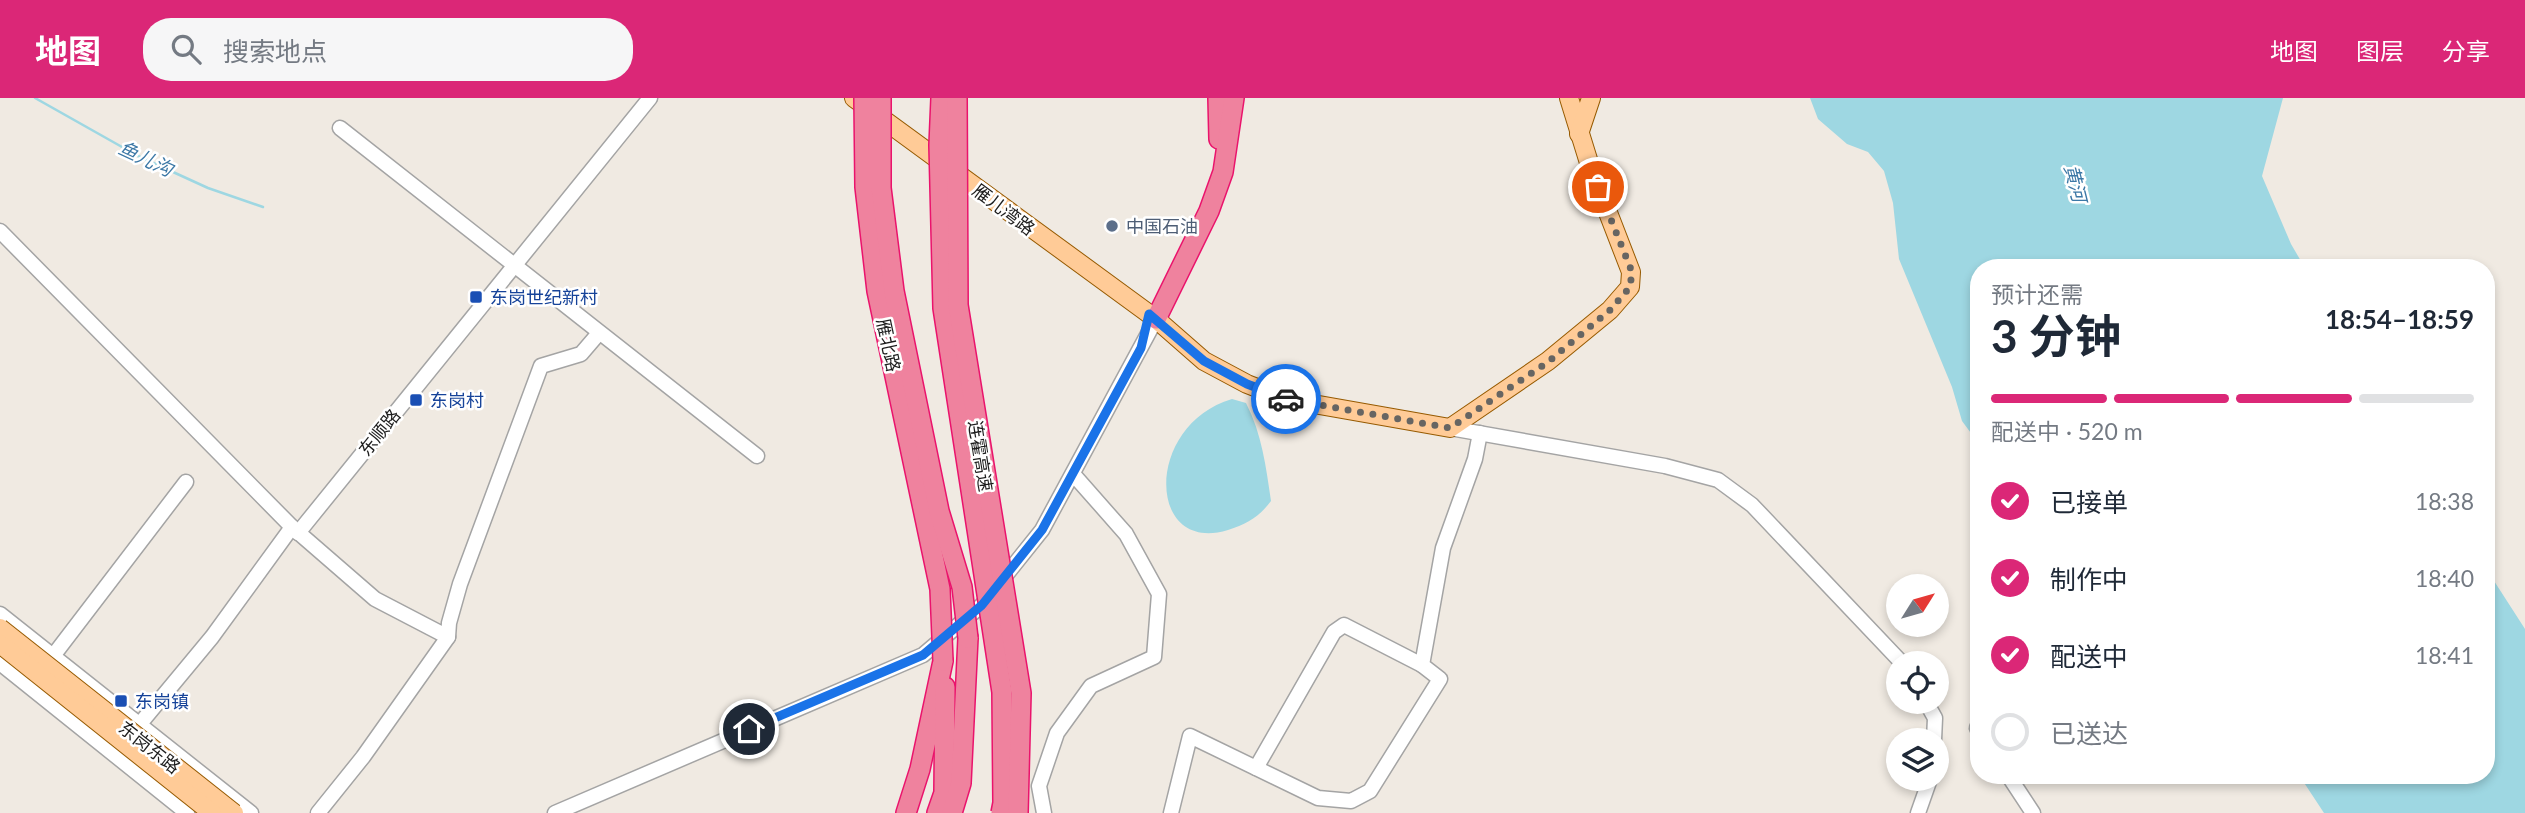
<!DOCTYPE html>
<html lang="zh">
<head>
<meta charset="utf-8">
<style>
	body { margin:0; font-family:Lato,"Noto Sans SC",sans-serif; background:#f6f6f7; color:#1f2937; height:100vh; display:flex; flex-direction:column; font-size:26px; white-space:nowrap }
	* { box-sizing:border-box; margin:0 }
	p { font-size:23px; color:#747a83 }
	.icon { flex:none; width:38px; height:38px; fill:none; stroke:currentColor; stroke-width:2; stroke-linecap:round; stroke-linejoin:round }
	.map { position:relative; flex:1; overflow:hidden }
	.panel { position:absolute; left:1970px; top:161px; width:525px; height:525px; display:flex; flex-direction:column; background:#fff; border-radius:28px; box-shadow:0 4px 10px #0003 }
	.panel>* { flex:none }
	.needle { width:46px; rotate:53deg }
	.fabs { position:absolute; left:1886px; top:476px; display:grid; gap:14px }
	.fabs a { display:grid; place-items:center; width:63px; height:63px; border-radius:50%; background:#fff; box-shadow:0 4px 10px #0003; font-size:35px }
	.pin { position:absolute; display:grid; place-items:center; width:60px; height:60px; color:#fff; margin:-30px; border:4px solid #fff; border-radius:50%; box-shadow:0 2px 7px #0007 }
	.courier { position:absolute; display:grid; place-items:center; width:70px; height:70px; margin:-35px; border:5px solid #1a73e8; border-radius:50%; background:#fff; color:#222; box-shadow:0 2px 9px #0007 }
	.summary em { font-style:normal; font-weight:700 }
	.summary div { display:flex; flex-direction:column-reverse }
	.summary { display:flex; align-items:center; justify-content:space-between; height:119px; padding:0 21px }
	h1 { font-size:46px; font-weight:700; line-height:52px }
	.bar { display:grid; grid-template-columns:repeat(4,1fr); gap:10px 7px; align-content:center; height:84px; padding:0 21px }
	.bar i { height:9px; border-radius:5px; background:#e0e1e3 }
	.bar .selected { background:#db2777 }
	.bar p { grid-column:span 4 }
	ol { padding:0 21px; list-style:none }
	li { display:flex; align-items:center; gap:21px; height:77px }
	li p { margin-inline-start:auto }
	li .icon { padding:7px; border-radius:50%; background:#db2777; color:#fff; stroke-width:4 }
	li:last-child { color:#747a83 }
	li i { width:38px; height:38px; border:4px solid #e0e1e3; border-radius:50% }
	header { display:flex; align-items:center; gap:42px; box-sizing:border-box; height:98px; padding:0 35px; background:#db2777; color:#fff }
	header strong { font-size:33px }
	nav { display:flex; gap:38px; margin-inline-start:auto; font-size:24px }
	.search { width:490px; height:63px; background:#f6f6f7; display:flex; align-items:center; gap:18px; box-sizing:border-box; padding:0 24px; border-radius:28px; color:#747a83; font-size:26px }
	.map>svg:first-child { display:block }
	.water { fill:#9ed7e2 }
	.lines { fill:none; stroke-linecap:round; stroke-linejoin:round }
	.stream { stroke:#9ed7e2; stroke-width:2.5 }
	.minor-casing { stroke:#a4a4a4; stroke-width:17 }
	.major-casing { stroke:#965a00; stroke-width:20 }
	.highway-casing { stroke:#ea136c; stroke-width:22 }
	.minor { stroke:#fff; stroke-width:14 }
	.major { stroke:#ffcb97; stroke-width:18 }
	.highway { stroke:#ef829e; stroke-width:19 }
	.major-bridge-casing { stroke:#965a00; stroke-width:20; stroke-linecap:butt }
	.highway-bridge-casing { stroke:#ea136c; stroke-width:22; stroke-linecap:butt }
	.major-bridge { stroke:#ffcb97; stroke-width:18 }
	.highway-bridge { stroke:#ef829e; stroke-width:19 }
	.done { stroke:#676562; stroke-width:7; stroke-dasharray:0 12.6 }
	.route { stroke:#1a73e8; stroke-width:9 }
	.service-dot { fill:#5c6f8a; stroke:#fff; stroke-width:2.5 }
	.transit-dot { fill:#1a4fb4; stroke:#fff; stroke-width:2.5 }
	.labels { text-anchor:middle; dominant-baseline:central; stroke-width:5; stroke-linejoin:round; paint-order:stroke }
	.street-label { font-size:18px; fill:#1d1d1d; stroke:#fff }
	.service-label { font-size:18px; fill:#4e5e75; stroke:#fff; text-anchor:start }
	.transit-label { font-size:18px; fill:#164399; stroke:#fff; text-anchor:start }
	.water-label { font-size:19px; font-style:italic; fill:#3c78a6; stroke:#fff }
</style>
</head>
<body>
<header>
<strong>地图</strong>
<div class="search"><svg class="icon" aria-label="search" viewBox="0 0 24 24"><circle cx="10" cy="10" r="6"/><path d="M15 15l6 6"/></svg>搜索地点</div>
<nav><a>地图</a><a>图层</a><a>分享</a></nav>
</header>
<div class="map">
<svg width="2525" height="715" viewBox="0 0 2525 715">
	<rect width="100%" height="100%" fill="#f0eae2"/>
	<!-- water -->
	<g class="water">
		<polygon points="1810,0 2283,0 2262,78 2291,146 2305,170 1979,170 1979,346 1962,323 1952,289 1899,161 1893,105 1884,73 1868,54 1847,46 1818,21"/>
		<path d="M1232,301l14,4c16,31 20,64 25,98 -12,16 -24,23 -43,29 -82,25 -84,-105 4,-131z"/>
		<polygon points="2487,472 2525,531 2525,715 2324,715 2299,677 2487,677"/>
	</g>
	<g class="lines">
		<!-- stream -->
		<polyline class="stream" points="35,0 138,58 208,90 263,109"/>
		<!-- minor casing -->
		<g class="minor-casing">
			<g id="minor">
				<polyline points="340,30 757,358"/>
				<polyline points="0,133 292,429"/>
				<polyline points="1450,330 1665,368 1718,382 1752,407 1902,565"/>
				<polyline points="298,435 650,0"/>
				<polyline points="0,516 251,715"/>
				<polyline points="53,558 186,384"/>
				<polyline points="0,565 187,715"/>
				<polyline points="1926,604 1935,620 1934,642"/>
				<polyline points="139,627 212,539 292,429 375,501 448,539"/>
				<polyline points="1977,630 1979,634"/>
				<polyline points="1256,670 1334,534 1344,527 1422,567"/>
				<polyline points="2008,677 2033,715"/>
				<polyline points="318,715 363,659 448,539 449,525 460,486 541,268 581,256 599,235"/>
				<polyline points="555,715 923,557 982,507 1042,432 1156,221"/>
				<polyline points="1044,715 1039,688 1057,635 1091,588 1154,559 1159,496 1126,436 1073,376"/>
				<polyline points="1171,715 1190,638 1318,700 1351,703 1370,693 1440,581 1422,567 1443,450 1475,361 1480,335"/>
				<polyline points="1918,715 1930,681"/>
			</g>
		</g>
		<!-- major casing -->
		<g class="major-casing">
			<g id="major">
				<polyline points="854,0 1156,221 1204,263 1247,286 1285,301 1450,330 1548,263 1610,212 1630,189 1631,174 1590,68 1569,0"/>
				<polyline points="1579,36 1591,0"/>
			</g>
		</g>
		<!-- highway casing -->
		<g class="highway-casing">
			<g id="highway">
				<polyline points="1218,0 1219,41"/>
				<polyline points="1156,221 1209,113 1223,74 1234,0"/>
				<polyline points="906,715 920,671 943,563"/>
				<polyline points="937,715 944,695 945,589"/>
				<polyline points="952,715 961,685 968,540"/>
			</g>
		</g>
		<!-- minor -->
		<use href="#minor" class="minor"/>
		<!-- major -->
		<use href="#major" class="major"/>
		<!-- highway -->
		<use href="#highway" class="highway"/>
		<!-- major-bridge casing -->
		<g class="major-bridge-casing">
			<g id="major-bridge">
				<polyline points="0,530 234,715"/>
				<polyline points="0,546 212,715"/>
			</g>
		</g>
		<!-- highway-bridge casing -->
		<g class="highway-bridge-casing">
			<g id="highway-bridge">
				<polyline points="864,0 865,89 877,193 940,491 943,563"/>
				<polyline points="881,0 881,90 894,193 939,413 962,489 968,540"/>
				<polyline points="941,0 939,47 943,210 1002,594 1003,705 1001,715"/>
				<polyline points="957,0 958,207 1021,595 1018,715"/>
			</g>
		</g>
		<!-- major-bridge -->
		<use href="#major-bridge" class="major-bridge"/>
		<!-- highway-bridge -->
		<use href="#highway-bridge" class="highway-bridge"/>
	</g>
	<g class="lines">
		<!-- done -->
		<polyline class="done" points="1286,301 1450,330 1548,264 1610,212 1630,189 1632,174 1598,89"/>
		<!-- route -->
		<polyline class="route" points="749,631 923,557 982,507 1042,432 1141,250 1149,216 1204,263 1247,286 1286,301"/>
	</g>
	<!-- markers -->
	<circle class="service-dot" cx="1112" cy="128" r="7"/>
	<g class="transit-dot">
		<rect x="469" y="192" width="14" height="14" rx="3.5"/>
		<rect x="409" y="295" width="14" height="14" rx="3.5"/>
		<rect x="114" y="596" width="14" height="14" rx="3.5"/>
	</g>
	<g class="labels">
		<!-- street labels -->
		<g class="street-label">
			<text transform="translate(1004 111) rotate(37)">雁儿湾路</text>
			<text transform="translate(889 247) rotate(78)">雁北路</text>
			<text transform="translate(379 334) rotate(-51)">东顺路</text>
			<text transform="translate(981 358) rotate(81)">连霍高速</text>
			<text transform="translate(150 649) rotate(38)">东岗东路</text>
		</g>
		<!-- service labels -->
		<g class="service-label">
			<text x="1126" y="128">中国石油</text>
		</g>
		<!-- transit labels -->
		<g class="transit-label">
			<text x="490" y="199">东岗世纪新村</text>
			<text x="430" y="302">东岗村</text>
			<text x="135" y="603">东岗镇</text>
		</g>
		<!-- water labels -->
		<g class="water-label">
			<text transform="translate(146 60) rotate(25)">鱼儿沟</text>
			<text transform="translate(2076 85) rotate(76)">黄河</text>
		</g>
	</g>
</svg>
<div class="fabs">
<a><svg class="needle" viewBox="-14 -14 28 28"><path d="M0-13l5 13h-10z" fill="#e53935"/><path d="M0 13l5-13h-10z" fill="#747a83"/></svg></a>
<a><svg class="icon" aria-label="locate" viewBox="0 0 24 24"><circle cx="12" cy="12" r="6"/><path d="M12 2v4M12 18v4M2 12h4M18 12h4"/></svg></a>
<a><svg class="icon" aria-label="layers" viewBox="0 0 24 24"><path d="M12 4l9 5-9 5-9-5zM3 14l9 5 9-5"/></svg></a>
</div>
<div class="pin" style="left:1598px;top:89px;background:#ea580c"><svg class="icon" aria-label="bag" viewBox="0 0 24 24"><path d="M5 8h14l-1 12H6zM9 8a3 3 0 0 1 6 0"/></svg></div>
<div class="pin" style="left:749px;top:631px;background:#1f2937"><svg class="icon" aria-label="home" viewBox="0 0 24 24"><path d="M3 11l9-7 9 7M6 9v11h12V9"/></svg></div>
<div class="courier" style="left:1286px;top:301px"><svg class="icon" aria-label="car" viewBox="0 0 24 24"><path d="M5 17H2v-5l4-1 3-4h7l3 4 3 1v5h-3M9 17h6M6 11h13"/><circle cx="7" cy="17" r="2"/><circle cx="17" cy="17" r="2"/></svg></div>
<section class="panel">
<div class="summary"><div><h1>3 分钟</h1><p>预计还需</p></div><em>18:54–18:59</em></div>
<div class="bar"><i class="selected"></i><i class="selected"></i><i class="selected"></i><i></i><p>配送中 · 520 m</p></div>
<ol>
<li><svg class="icon" aria-label="check" viewBox="0 0 24 24"><path d="M5 12l5 5 9-10"/></svg>已接单<p>18:38</p></li>
<li><svg class="icon" aria-label="check" viewBox="0 0 24 24"><path d="M5 12l5 5 9-10"/></svg>制作中<p>18:40</p></li>
<li><svg class="icon" aria-label="check" viewBox="0 0 24 24"><path d="M5 12l5 5 9-10"/></svg>配送中<p>18:41</p></li>
<li><i></i>已送达</li>
</ol>
</section>
</div>
</body>
</html>
